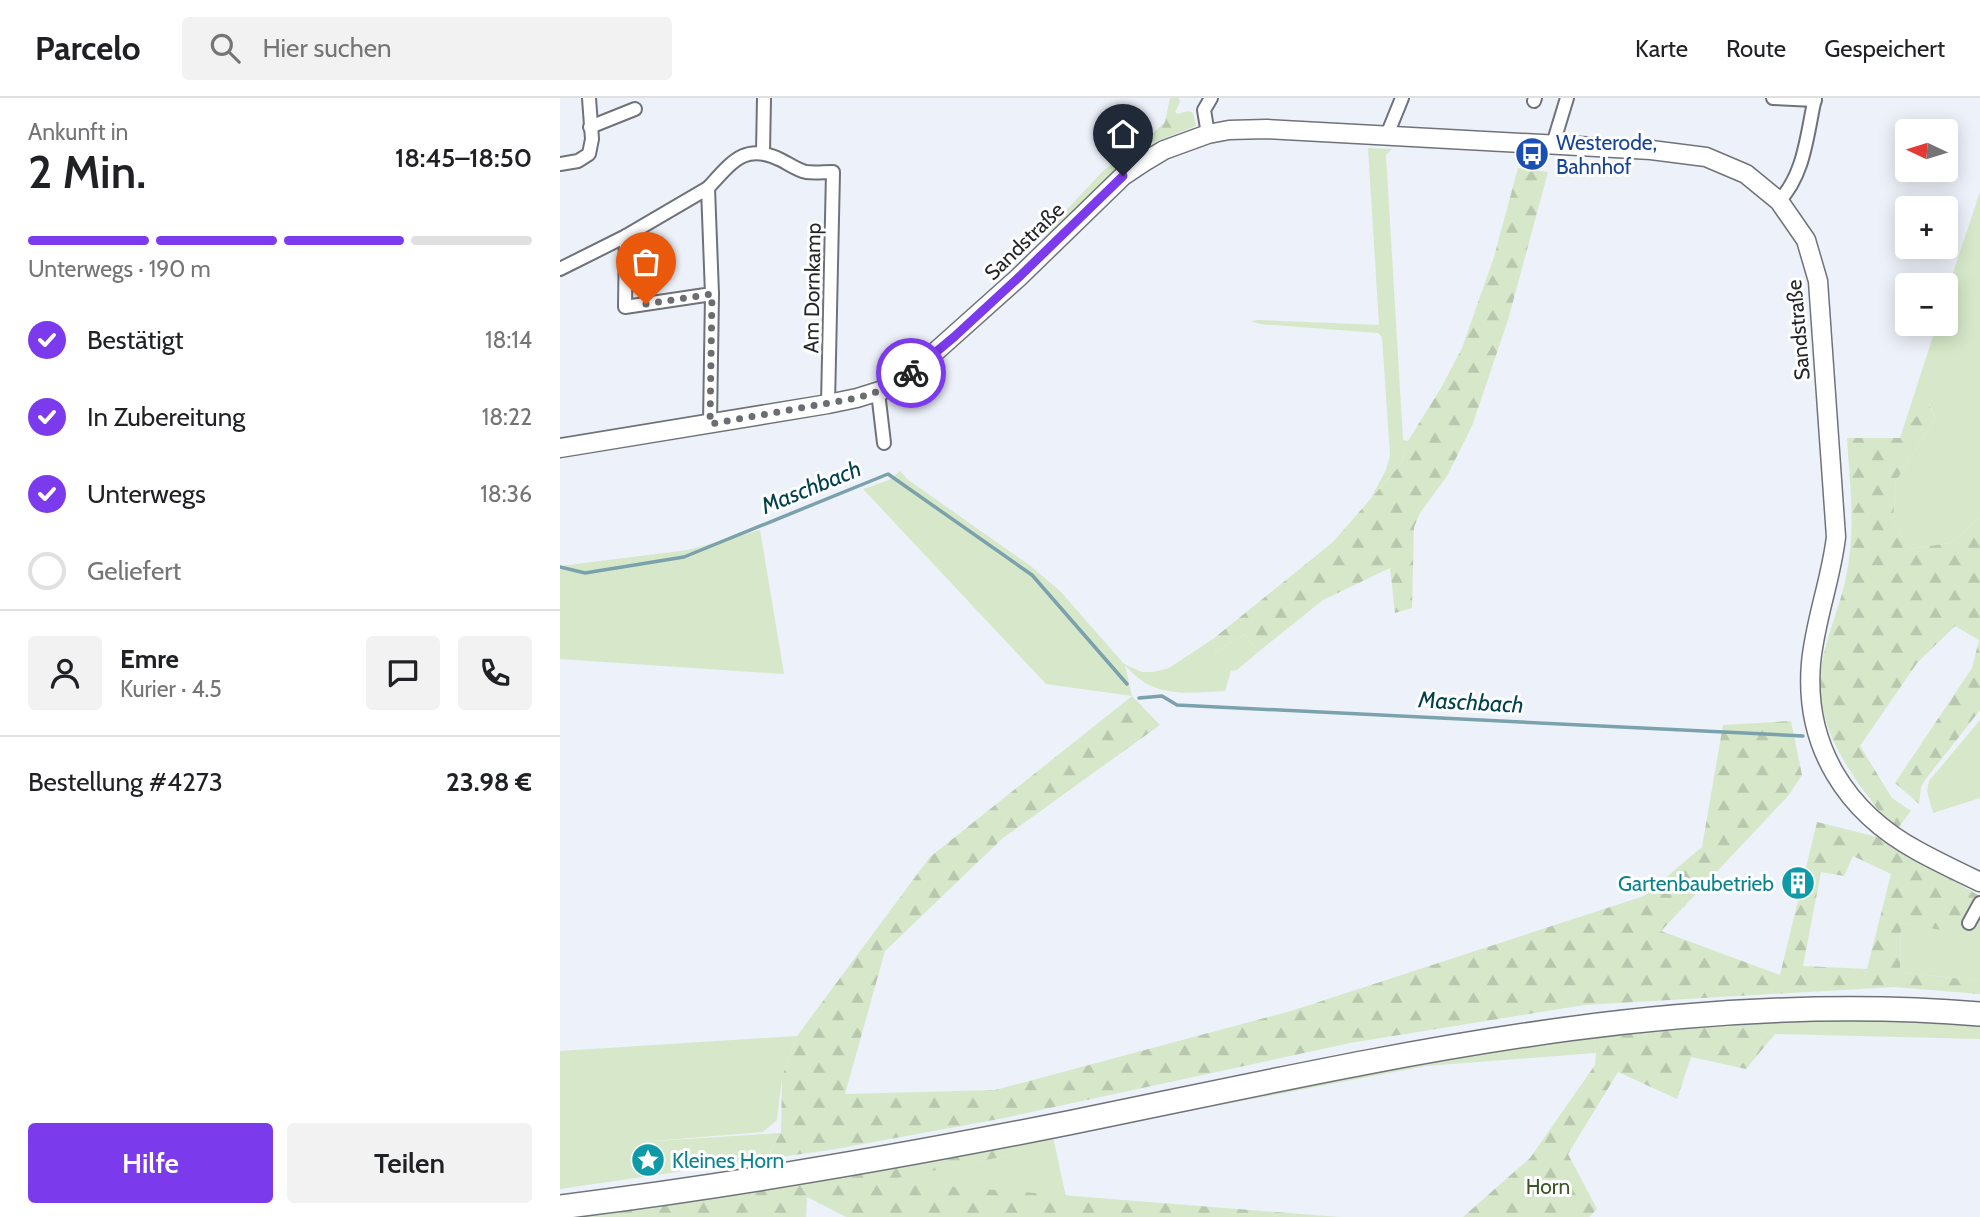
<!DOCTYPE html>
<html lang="de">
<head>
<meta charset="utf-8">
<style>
	body { margin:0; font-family:Cabin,sans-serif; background:#f2f2f2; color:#202124; height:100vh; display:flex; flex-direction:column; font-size:26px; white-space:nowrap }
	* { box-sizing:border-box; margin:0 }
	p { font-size:23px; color:#757577 }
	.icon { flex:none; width:38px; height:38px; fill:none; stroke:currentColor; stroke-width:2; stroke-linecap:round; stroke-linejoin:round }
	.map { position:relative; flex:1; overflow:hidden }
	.sheet { display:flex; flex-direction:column; background:#fff; width:560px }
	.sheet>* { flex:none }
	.needle { width:46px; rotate:274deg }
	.controls { position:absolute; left:1335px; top:21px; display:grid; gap:14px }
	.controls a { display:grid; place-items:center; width:63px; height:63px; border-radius:7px; background:#fff; box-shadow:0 4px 18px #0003; font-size:35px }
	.pin { position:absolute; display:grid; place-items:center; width:60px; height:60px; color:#fff; margin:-72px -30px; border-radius:50% 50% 50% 0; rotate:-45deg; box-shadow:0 0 7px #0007 }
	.pin .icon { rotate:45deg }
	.courier { position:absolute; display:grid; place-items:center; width:70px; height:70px; margin:-35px; border:5px solid #7c3aed; border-radius:50%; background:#fff; color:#222; box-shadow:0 2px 9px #0007 }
	.head em { font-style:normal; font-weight:600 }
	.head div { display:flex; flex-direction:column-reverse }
	.head { display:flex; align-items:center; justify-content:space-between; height:119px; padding:0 28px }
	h1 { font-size:46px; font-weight:600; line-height:52px }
	.bar { display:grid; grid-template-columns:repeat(4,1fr); gap:10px 7px; align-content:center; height:84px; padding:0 28px }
	.bar i { height:9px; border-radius:5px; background:#e0e0e0 }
	.bar .active { background:#7c3aed }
	.bar p { grid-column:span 4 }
	.line { display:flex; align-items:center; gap:18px; padding:0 28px; border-top:2px solid #e0e0e0 }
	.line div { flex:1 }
	.round { display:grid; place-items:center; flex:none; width:74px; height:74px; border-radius:7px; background:#f2f2f2 }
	ol { padding:0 28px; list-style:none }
	li { display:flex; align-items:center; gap:21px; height:77px }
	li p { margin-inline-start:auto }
	li .icon { padding:7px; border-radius:50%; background:#7c3aed; color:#fff; stroke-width:4 }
	li:last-child { color:#757577 }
	li i { width:38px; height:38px; border:4px solid #e0e0e0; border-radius:50% }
	.action { display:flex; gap:14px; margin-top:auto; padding:14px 28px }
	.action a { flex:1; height:80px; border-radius:7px; background:#7c3aed; color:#fff; font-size:28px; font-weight:600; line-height:80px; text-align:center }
	.action a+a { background:#f2f2f2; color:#202124 }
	header { display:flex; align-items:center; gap:42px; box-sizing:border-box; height:98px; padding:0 35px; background:#fff; border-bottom:2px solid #e0e0e0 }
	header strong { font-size:33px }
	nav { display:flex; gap:38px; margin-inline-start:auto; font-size:24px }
	.search { width:490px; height:63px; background:#f2f2f2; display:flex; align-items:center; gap:18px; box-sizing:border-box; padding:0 24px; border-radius:7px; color:#757577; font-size:26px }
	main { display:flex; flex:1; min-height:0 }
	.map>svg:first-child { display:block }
	.green { fill:#d6e8c9 }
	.forest { fill:url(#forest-firs); fill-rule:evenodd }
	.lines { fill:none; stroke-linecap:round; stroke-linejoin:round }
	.stream { stroke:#7aa1ac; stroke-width:3.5 }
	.street-casing { stroke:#6f7379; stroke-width:16 }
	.secondary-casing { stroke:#6f7379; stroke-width:21 }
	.highway-casing { stroke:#6f7379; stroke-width:26 }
	.street { stroke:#fff; stroke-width:12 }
	.secondary { stroke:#fff; stroke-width:18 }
	.highway { stroke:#fff; stroke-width:23 }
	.done { stroke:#6b6d72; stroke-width:7; stroke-dasharray:0 12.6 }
	.route { stroke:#7c3aed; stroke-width:9 }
	.labels { text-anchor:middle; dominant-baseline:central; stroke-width:6; stroke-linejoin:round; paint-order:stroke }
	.transit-label { font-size:21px; fill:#164399; stroke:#fefefe; text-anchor:start }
	.street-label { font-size:21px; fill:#252629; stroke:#fefefe }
	.culture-label { font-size:21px; fill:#0d838f; stroke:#fefefe; text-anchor:end }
	.park-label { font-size:21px; fill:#3c5426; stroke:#fefefe }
	.water-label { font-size:23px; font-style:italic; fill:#01404d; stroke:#fefefe }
</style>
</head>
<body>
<header>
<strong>Parcelo</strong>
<div class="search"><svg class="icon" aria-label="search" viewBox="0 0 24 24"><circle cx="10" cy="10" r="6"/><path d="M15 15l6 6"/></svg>Hier suchen</div>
<nav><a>Karte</a><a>Route</a><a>Gespeichert</a></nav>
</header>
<main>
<section class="sheet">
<div class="head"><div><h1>2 Min.</h1><p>Ankunft in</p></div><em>18:45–18:50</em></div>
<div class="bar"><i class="active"></i><i class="active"></i><i class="active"></i><i></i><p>Unterwegs · 190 m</p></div>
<ol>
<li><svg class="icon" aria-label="check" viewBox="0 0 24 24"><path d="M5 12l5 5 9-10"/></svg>Bestätigt<p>18:14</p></li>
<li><svg class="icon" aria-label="check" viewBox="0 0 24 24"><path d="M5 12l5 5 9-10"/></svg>In Zubereitung<p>18:22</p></li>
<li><svg class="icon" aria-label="check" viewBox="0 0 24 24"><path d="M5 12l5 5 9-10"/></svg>Unterwegs<p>18:36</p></li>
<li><i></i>Geliefert</li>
</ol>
<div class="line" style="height:126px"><a class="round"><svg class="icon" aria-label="person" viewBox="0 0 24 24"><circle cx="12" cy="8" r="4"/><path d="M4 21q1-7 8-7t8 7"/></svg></a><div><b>Emre</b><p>Kurier · 4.5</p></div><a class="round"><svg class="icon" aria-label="chat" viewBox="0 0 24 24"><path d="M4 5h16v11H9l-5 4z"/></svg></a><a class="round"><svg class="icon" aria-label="phone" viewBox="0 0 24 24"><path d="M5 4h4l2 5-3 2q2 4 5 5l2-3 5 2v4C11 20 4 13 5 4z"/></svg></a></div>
<div class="line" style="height:91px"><div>Bestellung #4273</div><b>23.98 €</b></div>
<div class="action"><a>Hilfe</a><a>Teilen</a></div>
</section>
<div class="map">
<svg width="1420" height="1119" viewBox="0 0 1420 1119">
	<defs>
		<pattern id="forest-firs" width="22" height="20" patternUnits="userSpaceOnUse" patternTransform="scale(1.75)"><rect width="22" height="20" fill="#d6e8c9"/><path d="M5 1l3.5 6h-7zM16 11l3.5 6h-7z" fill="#b8c7ad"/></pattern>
	</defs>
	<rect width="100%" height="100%" fill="#edf1f9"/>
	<!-- green -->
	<g class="green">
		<polygon points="605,24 592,45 571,59 489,135 486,134 544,72 588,40"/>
		<polygon points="808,50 832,51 826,57 843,342 848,343 841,366 811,400 826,372 830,357 822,239 818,235 700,226 691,223 698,222 819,227"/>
		<polygon points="1420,94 1420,420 1390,445 1349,451 1333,423 1336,383 1375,320 1369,304 1340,340 1377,226 1386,226 1386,196"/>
		<path d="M340,373l7,8 125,88 29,25 63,72 18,8h11l16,-4 44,-29 3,13 29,-18 13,18 -21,18 -6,1 -6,20c-39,2 -72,8 -100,-26l7,31 -86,-12 -183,-195 26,-9z"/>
		<polygon points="200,432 224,576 0,561 0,468 128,452"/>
		<polygon points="1420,622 1420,700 1373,715 1367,693 1369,683"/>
		<polygon points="1418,797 1420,798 1420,883 1340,874 1341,825 1398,834"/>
		<polygon points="1204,917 1420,925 1420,941 1215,936 1154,924"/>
		<polygon points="1033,937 1036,955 866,968 493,1039 506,1099 319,1083 460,1055 461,1041 863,960"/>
		<polygon points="237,938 222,979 217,1022 203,1034 80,1044 221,1035 206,1061 0,1091 0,953"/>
	</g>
	<!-- forest -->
	<g class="forest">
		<polygon points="610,0 619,0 620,4 615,14 617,16 628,13 633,15 636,28 592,45 605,24"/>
		<polygon points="958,70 988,74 948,222 912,328 887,378 860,415 854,429 852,510 835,515 830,470 763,502 698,554 685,536 656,554 653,541 773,444 841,366 848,343 881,290 902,250 934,159"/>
		<path d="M1368,303l7,17 -39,63 -3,40 16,28 41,-6 30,-25v192l-55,70 -4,7 -2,17 -24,-21 77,-115 7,-28 -24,-14 -38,37 -57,83 32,52 19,13 -16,21c-30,-41 -68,-82 -74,-135 -5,-41 17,-80 25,-120 10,-46 4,-93 1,-139h53z"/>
		<path d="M572,598l28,29 -157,113 -118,113 -40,143 150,-4 296,-79 353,-115 58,-49 21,-122 68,-4 11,54 -14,21 -127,135 119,44 37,-153 60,15 101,58 -20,38 -57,-10 -1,49 80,9v13l-86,-7 -310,18 -234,38 -351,76 -169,31 -64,9 15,-26 1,-56 15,-41 133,-179zM1293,758l38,18 -24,95 -64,-3 18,-94 23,4z"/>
		<polygon points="1154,924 1215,936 1186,971 1131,959 1117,1001 1058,974 1008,1056 1037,1111 1029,1119 903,1119 970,1060 1035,967 1036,955 1033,937"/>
		<polygon points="461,1041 461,1055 322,1083 780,1119 286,1119 247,1099 246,1119 0,1119"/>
	</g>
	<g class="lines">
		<!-- stream -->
		<g class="stream">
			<polyline points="0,469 25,475 124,459 328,376 472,477 567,586"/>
			<polyline points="579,600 602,598 617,607 1243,638"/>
		</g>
		<!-- street casing -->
		<g class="street-casing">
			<g id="street">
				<polyline points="1213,0 1255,2"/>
				<polyline points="974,3 975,0"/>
				<polyline points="30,29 75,11"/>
				<polyline points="648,36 644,12 651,0"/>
				<polyline points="827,37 842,0"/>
				<polyline points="993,46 1007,0"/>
				<polyline points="203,54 204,0"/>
				<polyline points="0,66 18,63 29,56 32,41 29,0"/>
				<path d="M1219,103c26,-27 28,-68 36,-103"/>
				<polyline points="66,138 148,90"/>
				<path d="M0,171l66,-33 -1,71 87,-13 -4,-106c24,-26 37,-46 73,-28 8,4 16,10 25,12 8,1 18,0 27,0l-5,232"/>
				<polyline points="318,294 324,345"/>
				<polyline points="150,325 152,196"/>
				<polyline points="1409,825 1420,805"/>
			</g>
		</g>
		<!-- secondary casing -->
		<g class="secondary-casing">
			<path id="secondary" d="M0,350l268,-44 29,-6 32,-10 26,-18 103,-92 105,-102 21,-14 20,-12 44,-16 21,-4 38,-1 384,21 55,7 40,17 33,27 27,39 12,41 18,256c-5,43 -21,83 -25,126 -7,83 35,149 107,188 20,11 41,21 62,31"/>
		</g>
		<!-- highway casing -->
		<g class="highway-casing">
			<path id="highway" d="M0,1109c172,-21 343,-51 513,-85 299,-61 599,-134 907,-108"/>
		</g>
		<!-- street -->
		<use href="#street" class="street"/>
		<!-- secondary -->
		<use href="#secondary" class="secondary"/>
		<!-- highway -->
		<use href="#highway" class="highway"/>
	</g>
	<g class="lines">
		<!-- done -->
		<polyline class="done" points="86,206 152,196 150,326 297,300 329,290 351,275"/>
		<!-- route -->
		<polyline class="route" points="351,275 394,239 458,180 563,78"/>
	</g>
	<!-- icons -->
	<defs>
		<g id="bus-disc" transform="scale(1.75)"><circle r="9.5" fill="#1a4fb4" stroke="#fefefe"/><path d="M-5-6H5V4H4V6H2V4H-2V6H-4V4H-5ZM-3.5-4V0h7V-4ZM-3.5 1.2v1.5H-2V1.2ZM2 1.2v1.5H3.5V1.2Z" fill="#fff"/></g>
		<g id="building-disc" transform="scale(1.75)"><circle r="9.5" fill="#0f9aa8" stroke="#fefefe"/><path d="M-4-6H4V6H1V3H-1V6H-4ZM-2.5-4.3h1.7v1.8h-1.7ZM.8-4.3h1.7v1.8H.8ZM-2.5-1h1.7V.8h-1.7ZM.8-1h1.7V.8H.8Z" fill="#fff"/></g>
		<g id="sight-disc" transform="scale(1.75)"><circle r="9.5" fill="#0f9aa8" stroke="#fefefe"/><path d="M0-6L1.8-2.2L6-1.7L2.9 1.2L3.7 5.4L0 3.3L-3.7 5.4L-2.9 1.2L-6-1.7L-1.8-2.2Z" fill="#fff"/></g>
	</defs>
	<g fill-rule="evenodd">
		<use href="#bus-disc" x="972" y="56"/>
		<use href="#building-disc" x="1238" y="785"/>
		<use href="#sight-disc" x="88" y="1062"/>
	</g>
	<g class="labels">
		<!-- transit labels -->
		<g class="transit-label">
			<text x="996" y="44">Westerode,<tspan x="996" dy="24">Bahnhof</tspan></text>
		</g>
		<!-- street labels -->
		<g class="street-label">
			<text transform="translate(464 143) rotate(-44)">Sandstraße</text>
			<text transform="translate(252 190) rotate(-89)">Am Dornkamp</text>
			<text transform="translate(1238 232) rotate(-95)">Sandstraße</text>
		</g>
		<!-- culture labels -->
		<g class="culture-label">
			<text x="1214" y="785">Gartenbaubetrieb</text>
			<text x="112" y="1062" text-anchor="start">Kleines Horn</text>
		</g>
		<!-- park labels -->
		<g class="park-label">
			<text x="988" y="1088">Horn</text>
		</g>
		<!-- water labels -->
		<g class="water-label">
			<text transform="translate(251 389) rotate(-22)">Maschbach</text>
			<text transform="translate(911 604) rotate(3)">Maschbach</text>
		</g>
	</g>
</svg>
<div class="controls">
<a><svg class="needle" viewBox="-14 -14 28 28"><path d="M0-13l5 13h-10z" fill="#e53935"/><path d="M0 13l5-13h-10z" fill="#757577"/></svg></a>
<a>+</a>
<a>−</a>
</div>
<div class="pin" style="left:86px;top:206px;background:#ea580c"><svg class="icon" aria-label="bag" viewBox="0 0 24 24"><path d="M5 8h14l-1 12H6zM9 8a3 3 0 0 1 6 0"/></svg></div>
<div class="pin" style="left:563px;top:78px;background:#1f2937"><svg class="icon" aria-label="home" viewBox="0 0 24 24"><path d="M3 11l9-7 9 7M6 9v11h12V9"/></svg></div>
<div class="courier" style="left:351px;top:275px"><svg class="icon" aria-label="bike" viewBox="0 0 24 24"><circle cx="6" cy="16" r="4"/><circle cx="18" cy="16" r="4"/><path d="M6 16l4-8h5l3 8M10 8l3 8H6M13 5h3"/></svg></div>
</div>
</main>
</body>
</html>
